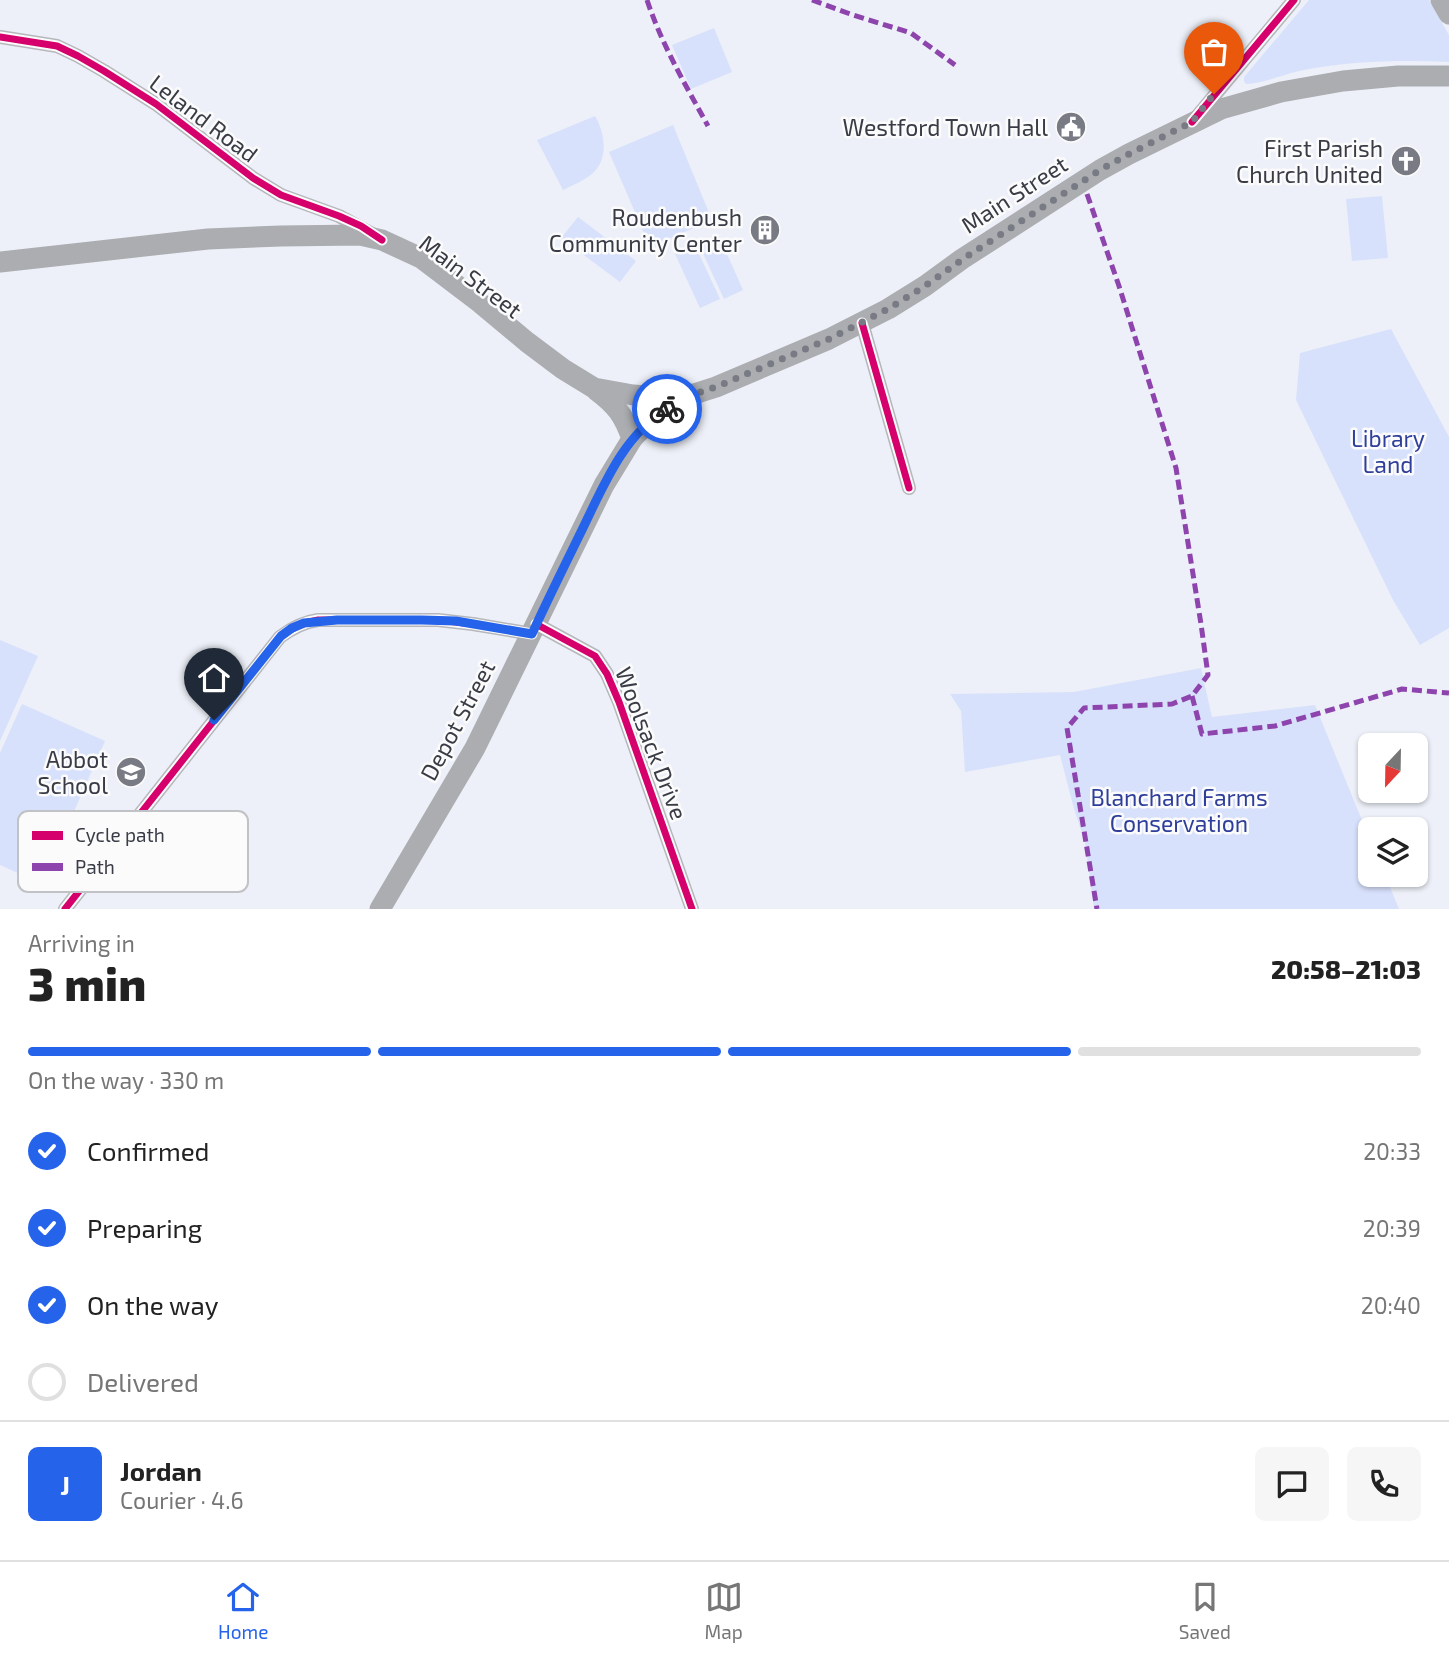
<!DOCTYPE html>
<html lang="en">
<head>
<meta charset="utf-8">
<style>
	body { margin:0; font-family:"Exo 2",sans-serif; background:#f6f6f6; color:#222; height:100vh; display:flex; flex-direction:column; font-size:26px; white-space:nowrap }
	* { box-sizing:border-box; margin:0 }
	p { font-size:23px; color:#767676 }
	.icon { flex:none; width:38px; height:38px; fill:none; stroke:currentColor; stroke-width:2; stroke-linecap:round; stroke-linejoin:round }
	.map { position:relative; height:909px; overflow:hidden }
	.drawer { display:flex; flex-direction:column; background:#fff; flex:1 }
	.drawer>* { flex:none }
	.needle { width:46px; rotate:202deg }
	.buttons { position:absolute; left:1358px; top:733px; display:grid; gap:14px }
	.buttons a { display:grid; place-items:center; width:70px; height:70px; border-radius:10px; background:#fff; box-shadow:0 2px 5px #0004; font-size:35px }
	.pin { position:absolute; display:grid; place-items:center; width:60px; height:60px; color:#fff; margin:-72px -30px; border-radius:50% 50% 50% 0; rotate:-45deg; box-shadow:0 0 7px #0007 }
	.pin .icon { rotate:45deg }
	.courier { position:absolute; display:grid; place-items:center; width:70px; height:70px; margin:-35px; border:5px solid #2563eb; border-radius:50%; background:#fff; color:#222; box-shadow:0 2px 9px #0007 }
	.head em { font-style:normal; font-weight:800 }
	.head div { display:flex; flex-direction:column-reverse }
	.head { display:flex; align-items:center; justify-content:space-between; height:119px; padding:0 28px }
	h1 { font-size:46px; font-weight:800; line-height:52px }
	.bar { display:grid; grid-template-columns:repeat(4,1fr); gap:10px 7px; align-content:center; height:84px; padding:0 28px }
	.bar i { height:9px; border-radius:5px; background:#e0e0e0 }
	.bar .selected { background:#2563eb }
	.bar p { grid-column:span 4 }
	.line { display:flex; align-items:center; gap:18px; padding:0 28px; border-top:2px solid #e0e0e0 }
	.line div { flex:1 }
	.round { display:grid; place-items:center; flex:none; width:74px; height:74px; border-radius:10px; background:#f6f6f6 }
	ol { padding:0 28px; list-style:none }
	li { display:flex; align-items:center; gap:21px; height:77px }
	li p { margin-inline-start:auto }
	li .icon { padding:7px; border-radius:50%; background:#2563eb; color:#fff; stroke-width:4 }
	li:last-child { color:#767676 }
	li i { width:38px; height:38px; border:4px solid #e0e0e0; border-radius:50% }
	.menu { display:flex; justify-content:space-around; align-items:center; height:98px; border-top:2px solid #e0e0e0; background:#fff; font-size:19px; color:#767676 }
	.menu a { display:grid; justify-items:center; gap:4px }
	.menu .selected { color:#2563eb }
	.map>svg:first-child { display:block }
	.green { fill:#d8e1fc }
	.lines { fill:none; stroke-linecap:round; stroke-linejoin:round }
	.street { stroke:#b6b7bc; stroke-width:14 }
	.secondary { stroke:#abadb1; stroke-width:21 }
	.quiet { stroke:#8e44ad; stroke-width:5; stroke-dasharray:10 5; stroke-linecap:butt }
	.cycleway-casing { stroke:#fbfbfb; stroke-width:11 }
	.cycleway { stroke:#d6006c; stroke-width:7 }
	.done { stroke:#787b84; stroke-width:7; stroke-dasharray:0 12.6 }
	.route { stroke:#2563eb; stroke-width:9 }
	.labels { text-anchor:middle; dominant-baseline:central; stroke-width:5; stroke-linejoin:round; paint-order:stroke }
	.street-label { font-size:23px; fill:#393c46; stroke:#fbfbfb }
	.poi-label { font-size:23px; fill:#393c46; stroke:#fbfbfb; text-anchor:end }
	.park-label { font-size:23px; fill:#2e3e9a; stroke:#fbfbfb }
	.key { fill:#fbfbfb; stroke:#c1c2c5; stroke-width:2 }
	.key-label { font-size:19px; fill:#393c46 }
</style>
</head>
<body>
<div class="map">
<svg width="1449" height="909" viewBox="0 0 1449 909">
	<rect width="100%" height="100%" fill="#edf0f8"/>
	<!-- green -->
	<g class="green">
		<path d="M1309,0h120l20,35v27c-47,-2 -93,-1 -140,7 -21,3 -42,14 -63,15l-2,-3v-4z"/>
		<polygon points="714,28 732,72 691,89 672,45"/>
		<path d="M595,116c10,17 14,42 -2,57 -9,8 -20,12 -30,17l-26,-50z"/>
		<polygon points="673,125 712,220 650,247 609,152"/>
		<polygon points="1382,196 1388,258 1352,261 1346,199"/>
		<polygon points="578,217 636,261 620,282 561,238"/>
		<polygon points="719,236 743,290 724,299 699,245"/>
		<polygon points="695,245 720,299 700,308 675,254"/>
		<polygon points="1391,329 1449,437 1449,628 1420,645 1393,600 1296,400 1300,353"/>
		<polygon points="0,640 38,656 0,741"/>
		<polygon points="1201,668 1212,717 1315,705 1370,840 1370,875 1385,875 1399,909 1094,909 1085,842 1074,809 1060,755 965,772 961,711 950,694 1074,692"/>
		<polygon points="22,704 105,741 42,884 0,865 0,753"/>
	</g>
	<g class="lines">
		<!-- street -->
		<g class="street">
			<polyline points="0,37 57,46 78,56 104,71 156,104 253,178 281,195 339,216 372,234"/>
			<polyline points="1194,120 1294,0"/>
			<polyline points="862,323 909,488"/>
			<polyline points="536,624 595,656 607,674 619,702 692,909"/>
			<path d="M65,909l215,-272c12,-9 23,-15 38,-17h120l35,4 59,10"/>
		</g>
		<!-- secondary -->
		<g class="secondary">
			<polyline points="1441,0 1449,14"/>
			<polyline points="0,262 208,239 281,236 360,235 382,240 421,258 479,302 527,342 563,369 594,388 633,395 659,397 694,394 716,387 829,339 888,309 925,286 962,259 1100,170 1129,154 1221,109 1281,92 1343,81 1398,76 1449,76"/>
			<path d="M632,439c16,-18 33,-29 54,-40"/>
			<path d="M380,909l95,-161 129,-263 28,-46c-8,-24 -16,-34 -36,-49"/>
		</g>
		<!-- quiet -->
		<g class="quiet">
			<path d="M647,0c15,45 38,84 61,126"/>
			<polyline points="812,0 853,15 911,33 955,65"/>
			<polyline points="1087,194 1119,286 1176,468 1201,624 1208,675 1192,696 1172,704 1084,708 1067,728 1097,909"/>
			<polyline points="1192,696 1202,734 1275,726 1402,689 1449,693"/>
		</g>
		<!-- cycleway casing -->
		<g class="cycleway-casing">
			<g id="cycleway">
				<polyline points="0,37 57,46 78,56 104,71 156,104 253,178 281,195 339,216 361,226 382,240"/>
				<polyline points="1192,122 1294,0"/>
				<polyline points="862,323 909,488"/>
				<polyline points="536,624 595,656 607,674 619,702 692,909"/>
				<path d="M65,909l215,-272c12,-9 23,-15 38,-17h120l35,4 59,10"/>
			</g>
		</g>
		<!-- cycleway -->
		<use href="#cycleway" class="cycleway"/>
	</g>
	<g class="lines">
		<!-- done -->
		<polyline class="done" points="667,409 694,394 716,387 829,339 888,309 925,286 966,257 1100,170 1129,154 1192,122 1214,94"/>
		<!-- route -->
		<path class="route" d="M214,720l67,-84 11,-8 12,-5 33,-3h85l34,1 76,13c15,-33 31,-65 47,-98 23,-46 42,-99 88,-127"/>
	</g>
	<!-- icons -->
	<defs>
		<g id="civic-disc" transform="scale(1.575)"><circle r="9.5" fill="#787b84" stroke="#fbfbfb"/><path d="M-.6-6.5H3V-4.5H.6V-3L4-1V1h2V6H-6V1h2V-1L-.6-3ZM-1.2 2.5V6h2.4V2.5Z" fill="#fff"/></g>
		<g id="church-disc" transform="scale(1.575)"><circle r="9.5" fill="#787b84" stroke="#fbfbfb"/><path d="M-1.2-6h2.4v3.5h3.3v2.4h-3.3V6h-2.4V-.1h-3.3v-2.4h3.3Z" fill="#fff"/></g>
		<g id="building-disc" transform="scale(1.575)"><circle r="9.5" fill="#787b84" stroke="#fbfbfb"/><path d="M-4-6H4V6H1V3H-1V6H-4ZM-2.5-4.3h1.7v1.8h-1.7ZM.8-4.3h1.7v1.8H.8ZM-2.5-1h1.7V.8h-1.7ZM.8-1h1.7V.8H.8Z" fill="#fff"/></g>
		<g id="school-disc" transform="scale(1.575)"><circle r="9.5" fill="#787b84" stroke="#fbfbfb"/><path d="M0-5L7-2L0 1L-7-2ZM-4 1L0 2.5L4 1V4Q0 6-4 4Z" fill="#fff"/></g>
	</defs>
	<g fill-rule="evenodd">
		<use href="#civic-disc" x="1071" y="127"/>
		<use href="#church-disc" x="1406" y="161"/>
		<use href="#building-disc" x="765" y="230"/>
		<use href="#school-disc" x="131" y="772"/>
	</g>
	<g class="labels">
		<!-- street labels -->
		<g class="street-label">
			<text transform="translate(204 118) rotate(37)">Leland Road</text>
			<text transform="translate(1014 194) rotate(-33)">Main Street</text>
			<text transform="translate(471 276) rotate(37)">Main Street</text>
			<text transform="translate(457 720) rotate(-62)">Depot Street</text>
			<text transform="translate(652 743) rotate(69)">Woolsack Drive</text>
		</g>
		<!-- poi labels -->
		<g class="poi-label">
			<text x="1048" y="127">Westford Town Hall</text>
			<text x="1383" y="148">First Parish<tspan x="1383" dy="26">Church United</tspan></text>
			<text x="742" y="217">Roudenbush<tspan x="742" dy="26">Community Center</tspan></text>
			<text x="108" y="759">Abbot<tspan x="108" dy="26">School</tspan></text>
		</g>
		<!-- park labels -->
		<g class="park-label">
			<text x="1388" y="438">Library<tspan x="1388" dy="26">Land</tspan></text>
			<text x="1179" y="797">Blanchard Farms<tspan x="1179" dy="26">Conservation</tspan></text>
		</g>
	</g>
	<!-- legend -->
	<rect x="18" y="811" width="230" height="81" rx="10" class="key"/>
	<rect x="32" y="831" width="31" height="9" fill="#d6006c"/>
	<rect x="32" y="863" width="31" height="8" fill="#8e44ad"/>
	<g class="key-label">
		<text x="75" y="842">Cycle path</text>
		<text x="75" y="874">Path</text>
	</g>
</svg>
<div class="buttons">
<a><svg class="needle" viewBox="-14 -14 28 28"><path d="M0-13l5 13h-10z" fill="#e53935"/><path d="M0 13l5-13h-10z" fill="#767676"/></svg></a>
<a><svg class="icon" aria-label="layers" viewBox="0 0 24 24"><path d="M12 4l9 5-9 5-9-5zM3 14l9 5 9-5"/></svg></a>
</div>
<div class="pin" style="left:1214px;top:94px;background:#ea580c"><svg class="icon" aria-label="bag" viewBox="0 0 24 24"><path d="M5 8h14l-1 12H6zM9 8a3 3 0 0 1 6 0"/></svg></div>
<div class="pin" style="left:214px;top:720px;background:#1f2937"><svg class="icon" aria-label="home" viewBox="0 0 24 24"><path d="M3 11l9-7 9 7M6 9v11h12V9"/></svg></div>
<div class="courier" style="left:667px;top:409px"><svg class="icon" aria-label="bike" viewBox="0 0 24 24"><circle cx="6" cy="16" r="4"/><circle cx="18" cy="16" r="4"/><path d="M6 16l4-8h5l3 8M10 8l3 8H6M13 5h3"/></svg></div>
</div>
<section class="drawer">
<div class="head"><div><h1>3 min</h1><p>Arriving in</p></div><em>20:58–21:03</em></div>
<div class="bar"><i class="selected"></i><i class="selected"></i><i class="selected"></i><i></i><p>On the way · 330 m</p></div>
<ol>
<li><svg class="icon" aria-label="check" viewBox="0 0 24 24"><path d="M5 12l5 5 9-10"/></svg>Confirmed<p>20:33</p></li>
<li><svg class="icon" aria-label="check" viewBox="0 0 24 24"><path d="M5 12l5 5 9-10"/></svg>Preparing<p>20:39</p></li>
<li><svg class="icon" aria-label="check" viewBox="0 0 24 24"><path d="M5 12l5 5 9-10"/></svg>On the way<p>20:40</p></li>
<li><i></i>Delivered</li>
</ol>
<div class="line" style="height:126px"><b class="round" style="background:#2563eb;color:#fff">J</b><div><b>Jordan</b><p>Courier · 4.6</p></div><a class="round"><svg class="icon" aria-label="chat" viewBox="0 0 24 24"><path d="M4 5h16v11H9l-5 4z"/></svg></a><a class="round"><svg class="icon" aria-label="phone" viewBox="0 0 24 24"><path d="M5 4h4l2 5-3 2q2 4 5 5l2-3 5 2v4C11 20 4 13 5 4z"/></svg></a></div>
</section>
<nav class="menu">
<a class="selected"><svg class="icon" aria-label="home" viewBox="0 0 24 24"><path d="M3 11l9-7 9 7M6 9v11h12V9"/></svg>Home</a>
<a><svg class="icon" aria-label="map" viewBox="0 0 24 24"><path d="M3 6l6-2 6 2 6-2v14l-6 2-6-2-6 2zM9 4v14M15 6v14"/></svg>Map</a>
<a><svg class="icon" aria-label="saved" viewBox="0 0 24 24"><path d="M7 4h10v16l-5-4-5 4z"/></svg>Saved</a>
</nav>
</body>
</html>
